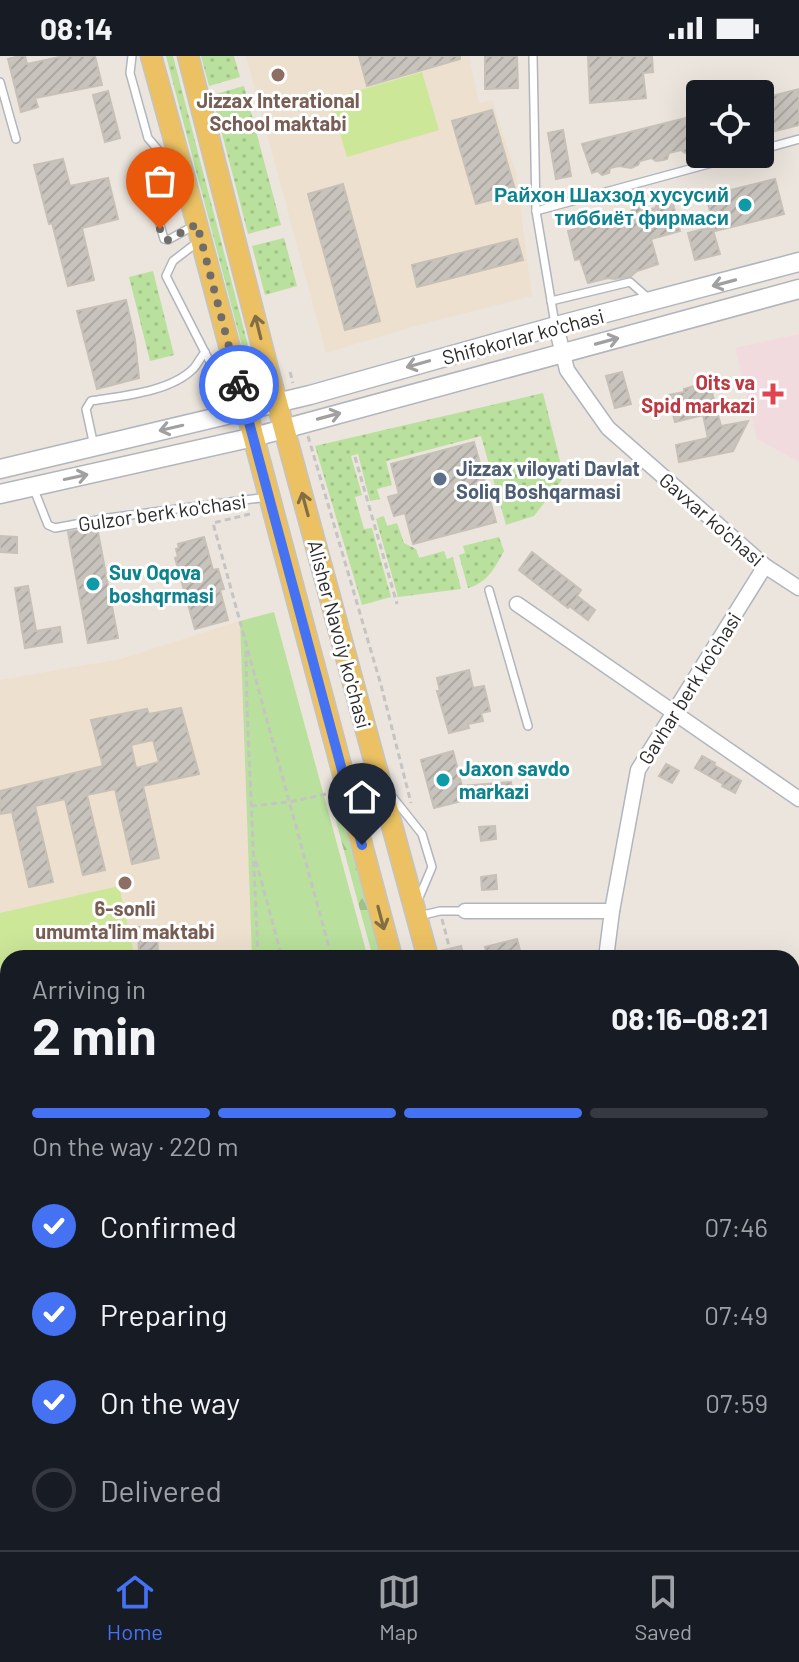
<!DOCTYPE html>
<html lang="en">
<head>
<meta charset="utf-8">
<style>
	body { margin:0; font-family:Barlow,sans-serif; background:#20242c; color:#f1f3f6; height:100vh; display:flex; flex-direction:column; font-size:30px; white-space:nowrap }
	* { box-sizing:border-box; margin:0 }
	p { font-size:26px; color:#9ea1a6 }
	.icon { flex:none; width:44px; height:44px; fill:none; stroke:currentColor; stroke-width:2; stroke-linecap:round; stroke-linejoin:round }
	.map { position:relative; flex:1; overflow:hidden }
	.panel { position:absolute; left:0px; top:894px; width:800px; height:600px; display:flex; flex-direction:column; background:#171b24; border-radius:24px 24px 0 0; box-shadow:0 8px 32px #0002 }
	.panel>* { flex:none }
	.tools { position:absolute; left:686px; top:24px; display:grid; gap:16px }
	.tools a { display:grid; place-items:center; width:88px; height:88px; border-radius:8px; background:#171b24; box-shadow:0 8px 32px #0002; font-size:40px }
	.pin { position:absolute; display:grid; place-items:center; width:68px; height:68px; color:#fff; margin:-82px -34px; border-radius:50% 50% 50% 0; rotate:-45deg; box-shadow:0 0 8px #0007 }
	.pin .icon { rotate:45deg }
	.courier { position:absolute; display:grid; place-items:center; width:80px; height:80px; margin:-40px; border:6px solid #4472f3; border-radius:50%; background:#fff; color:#222; box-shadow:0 2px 10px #0007 }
	.overview em { font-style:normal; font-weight:700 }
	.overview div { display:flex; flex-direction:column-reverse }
	.overview { display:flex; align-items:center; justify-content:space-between; height:136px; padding:0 32px }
	h1 { font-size:52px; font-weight:700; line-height:60px }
	.bar { display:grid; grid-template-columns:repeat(4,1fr); gap:12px 8px; align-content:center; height:96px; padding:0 32px }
	.bar i { height:10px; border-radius:6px; background:#363941 }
	.bar .active { background:#4472f3 }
	.bar p { grid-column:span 4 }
	ol { padding:0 32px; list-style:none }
	li { display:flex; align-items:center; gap:24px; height:88px }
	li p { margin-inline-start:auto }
	li .icon { padding:8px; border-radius:50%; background:#4472f3; color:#fff; stroke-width:4 }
	li:last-child { color:#9ea1a6 }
	li i { width:44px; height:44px; border:4px solid #363941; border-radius:50% }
	.status { display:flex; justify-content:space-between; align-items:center; height:56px; padding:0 40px; background:#171b24; direction:ltr }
	.status svg { height:22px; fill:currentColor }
	.tab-bar { display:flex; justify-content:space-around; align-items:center; height:112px; border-top:2px solid #363941; background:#171b24; font-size:22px; color:#9ea1a6 }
	.tab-bar a { display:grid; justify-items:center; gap:4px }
	.tab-bar .active { color:#4472f3 }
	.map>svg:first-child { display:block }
	.education { fill:#ede0ce }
	.medical { fill:#f2dbde }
	.grass { fill:url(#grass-dots) }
	.forest { fill:url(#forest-firs) }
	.park { fill:#b9e09c }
	.pitch { fill:#cce798 }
	.building { fill:url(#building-hatch); stroke:#c7c0b7; stroke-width:2; fill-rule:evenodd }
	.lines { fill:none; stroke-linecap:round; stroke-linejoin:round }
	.service-casing { stroke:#b1b5be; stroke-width:10 }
	.minor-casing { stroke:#b1b5be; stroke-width:17 }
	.secondary-casing { stroke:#b1b5be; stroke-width:21 }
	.primary-casing { stroke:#c4c4c4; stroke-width:23 }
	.path { stroke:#c4c4c4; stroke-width:3; stroke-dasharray:6 4; stroke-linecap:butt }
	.service { stroke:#fff; stroke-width:7 }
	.minor { stroke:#fff; stroke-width:14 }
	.secondary { stroke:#fff; stroke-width:18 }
	.primary { stroke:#ebc163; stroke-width:20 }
	.oneway { stroke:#a0a0a0 }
	.oneway2 { stroke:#816e44 }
	.done { stroke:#6f6c69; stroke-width:8; stroke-dasharray:0 14.4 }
	.route { stroke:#4472f3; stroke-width:10 }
	.education-dot { fill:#8d6e63; stroke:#fff; stroke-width:3 }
	.culture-dot { fill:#0f9aa8; stroke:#fff; stroke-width:3 }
	.health-dot { fill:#e0444e; stroke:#fff; stroke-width:3 }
	.service-dot { fill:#5c6f8a; stroke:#fff; stroke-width:3 }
	.labels { text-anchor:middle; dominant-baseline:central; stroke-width:6; stroke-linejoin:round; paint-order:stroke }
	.education-label { font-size:20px; font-weight:bold; fill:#785e54; stroke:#fff }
	.culture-label { font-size:20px; font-weight:bold; fill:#0d838f; stroke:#fff; text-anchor:start }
	.street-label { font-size:20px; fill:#2b2b2b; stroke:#fff }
	.health-label { font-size:20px; font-weight:bold; fill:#be3a42; stroke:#fff; text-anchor:end }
	.service-label { font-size:20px; font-weight:bold; fill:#4e5e75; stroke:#fff; text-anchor:start }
</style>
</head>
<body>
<div class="status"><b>08:14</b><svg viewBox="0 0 49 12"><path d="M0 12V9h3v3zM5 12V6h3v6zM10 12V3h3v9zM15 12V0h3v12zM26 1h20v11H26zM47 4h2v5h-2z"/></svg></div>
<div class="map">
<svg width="799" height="1494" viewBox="0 0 799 1494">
	<defs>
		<pattern id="grass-dots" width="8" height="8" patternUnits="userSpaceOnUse" patternTransform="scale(2)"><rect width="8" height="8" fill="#b9e09c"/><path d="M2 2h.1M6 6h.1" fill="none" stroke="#9fc087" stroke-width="1.8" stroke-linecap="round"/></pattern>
		<pattern id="forest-firs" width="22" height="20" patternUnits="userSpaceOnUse" patternTransform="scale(2)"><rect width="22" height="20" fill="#b9e09c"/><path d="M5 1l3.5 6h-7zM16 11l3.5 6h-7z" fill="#9fc087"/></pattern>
		<pattern id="building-hatch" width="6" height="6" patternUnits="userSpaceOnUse" patternTransform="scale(2)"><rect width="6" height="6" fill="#c8c3bc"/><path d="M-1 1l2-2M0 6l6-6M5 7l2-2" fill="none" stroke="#aca8a2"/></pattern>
	</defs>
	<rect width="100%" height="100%" fill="#ece5dd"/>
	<!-- education -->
	<g class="education">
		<polygon points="246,0 469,0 479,47 492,44 516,117 532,240 415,270 326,297"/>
		<polygon points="240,565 252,902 8,902 8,1068 0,1039 0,624 121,603"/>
	</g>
	<!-- medical -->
	<polygon class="medical" points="799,278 799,406 757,383 735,292"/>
	<!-- grass -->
	<g class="grass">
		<polygon points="166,0 173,0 255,316 249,317"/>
		<polygon points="201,0 234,0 240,21 209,30"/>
		<polygon points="244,30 281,169 248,178 212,39"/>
		<polygon points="284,182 297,230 265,239 252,190"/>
		<polygon points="153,215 174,299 150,305 129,221"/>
		<polygon points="543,337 564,421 534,460 506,469 481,380 386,405 392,429 377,433 380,443 370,445 358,398 351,400 362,439 355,441 364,473 372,472 391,541 362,549 315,390"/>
		<polygon points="384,460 387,470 397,467 404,487 416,493 419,502 444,495 447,503 453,501 461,533 398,541 376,463"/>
		<path d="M499,481l5,14c-9,16 -16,32 -36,37l-9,-33 6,-2 -2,-7z"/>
	</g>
	<!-- forest -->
	<polygon class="forest" points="336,737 381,902 373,902 329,739"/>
	<!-- park -->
	<g class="park">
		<polygon points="274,556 368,902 252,902 240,565"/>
		<polygon points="219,1486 523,1486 526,1494 217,1494"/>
	</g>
	<!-- pitch -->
	<g class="pitch">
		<polygon points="422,16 439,74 347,101 330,43"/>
		<polygon points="119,830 135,902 8,902 8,945 0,947 0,857"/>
	</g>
	<!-- building -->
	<g class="building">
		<polygon points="20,0 25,0 27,8 64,0 95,0 102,29 35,42 38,51 21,56 8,3"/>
		<polygon points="359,0 460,0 460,3 367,30"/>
		<polygon points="485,0 517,0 518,32 485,33"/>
		<polygon points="588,0 652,0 653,16 643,17 646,42 590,47"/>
		<polygon points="799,33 799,69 760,79 760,43"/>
		<polygon points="108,35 120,82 105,86 93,39"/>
		<polygon points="492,54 516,137 476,148 452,65"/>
		<polygon points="690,61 698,91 693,92 690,97 685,97 681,94 669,97 667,103 663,104 656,105 651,102 640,105 638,109 631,112 619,110 610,112 609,117 605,118 602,119 598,115 592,117 582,88"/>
		<polygon points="563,74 571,120 556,123 548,77"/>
		<polygon points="63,103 70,130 108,122 118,163 82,172 94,224 68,230 52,167 49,168 34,109"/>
		<polygon points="775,123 784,158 715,175 706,140"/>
		<polygon points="343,128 380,265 345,274 308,138"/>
		<polygon points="664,146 667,149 673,148 680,175 651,183 658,208 637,215 631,220 615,223 608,222 588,227 580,203 575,204 568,175 596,168 599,162 603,160 610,160 616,162 625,160 635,152 639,151 644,155 655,152 658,147"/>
		<polygon points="712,171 720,198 695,204 688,177"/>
		<polygon points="517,183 523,204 417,231 412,209"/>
		<polygon points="126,244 135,284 139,322 97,333 77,255"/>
		<polygon points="622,316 631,348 615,352 606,320"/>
		<polygon points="710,329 721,370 748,365 733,395 679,406 676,389 708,382 703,359 675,366 668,339 684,336 684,333 694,330 695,333"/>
		<polygon points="474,386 496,466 413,488 405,457 394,460 388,441 399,438 391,408"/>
		<polygon points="97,471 118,582 88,587 68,476"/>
		<polygon points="0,480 17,481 17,497 0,496"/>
		<polygon points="204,481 213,514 218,513 224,533 220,534 228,564 195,573 175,502 178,501 176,493 179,492 178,488"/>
		<polygon points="532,496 581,534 577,540 595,554 588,564 569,550 568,552 519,514"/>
		<polygon points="28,530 36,575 60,571 62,586 25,592 15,532"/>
		<polygon points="469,614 473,632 484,630 490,655 481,657 483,665 468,668 469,672 449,677 437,635 440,635 437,622"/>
		<path d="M181,652l18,66 -56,12 16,72 -27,6 -17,-75 -28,6 18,75 -22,5 -18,-76 -30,7 18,76 -24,5 -17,-75 -12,2v-23l103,-25 -12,-46 56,-11 2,5zM153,684l6,22 -23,6 -5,-23z"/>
		<polygon points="453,695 462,730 511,726 512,732 434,752 421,704"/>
		<polygon points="702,700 715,707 714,709 741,725 735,737 722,730 723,728 695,712"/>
		<polygon points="666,708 679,715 672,727 659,720"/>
		<polygon points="495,770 496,783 481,785 479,771"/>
		<polygon points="496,819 497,833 482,834 481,821"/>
		<polygon points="138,871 157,871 158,897 139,899"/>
		<polygon points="517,883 522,902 488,902 485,891"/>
		<polygon points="461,890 464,902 441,902 440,895"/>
	</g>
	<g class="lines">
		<!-- service casing -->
		<g class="service-casing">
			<g id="service">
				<polyline points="132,0 130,17 148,82 177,116"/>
				<polyline points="533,0 536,155 555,268"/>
				<polyline points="0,26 16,83"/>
				<polyline points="760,94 799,83"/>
				<polyline points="147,123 164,183 168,184 195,169"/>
				<polyline points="536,155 745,98"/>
				<polyline points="199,185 173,205 166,220 214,314 225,357"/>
				<polyline points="551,245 630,226 648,242"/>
				<path d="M94,390l-8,-37 5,-8c31,-5 80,-9 103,-33 4,-5 7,-11 11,-16"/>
				<polyline points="33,431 48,469 55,472 108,462 268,441"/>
				<polyline points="489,534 528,670"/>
				<polyline points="391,739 422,778 432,811 418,844"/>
				<polyline points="419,860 440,855 465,855"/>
				<polyline points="0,1486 8,1486"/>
				<polyline points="33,1486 88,1486"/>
				<polyline points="223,1494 226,1486"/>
			</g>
		</g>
		<!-- minor casing -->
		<g class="minor-casing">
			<g id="minor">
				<polyline points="556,270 567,314 608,372 765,510 799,532"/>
				<polyline points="517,548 799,743"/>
				<polyline points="465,855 612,855 606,902"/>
				<polyline points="612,855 638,714 765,510"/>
				<polyline points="792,1044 799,1049"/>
				<polyline points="0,1049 8,1077"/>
				<polyline points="792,1299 799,1287"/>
				<polyline points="0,1347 8,1351"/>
				<polyline points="704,1486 706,1494"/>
			</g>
		</g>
		<!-- secondary casing -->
		<g class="secondary-casing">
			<g id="secondary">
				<polyline points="0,413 310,339 556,270 799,206"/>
				<polyline points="0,438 254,381 799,233"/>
			</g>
		</g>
		<!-- primary casing -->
		<g class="primary-casing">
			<g id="primary">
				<polyline points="151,0 186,127 392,902"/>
				<polyline points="188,0 270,321 428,902"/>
				<polyline points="550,1486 553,1494"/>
				<polyline points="585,1486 587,1494"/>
			</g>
		</g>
		<!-- path -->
		<g class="path">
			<polyline points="290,316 293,327"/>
			<polyline points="308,380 381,629 411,747"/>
			<polyline points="355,401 397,548"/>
			<polyline points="250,458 213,467 332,902"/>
			<polyline points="246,595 247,653 258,902"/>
			<polyline points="251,750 290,746 330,737"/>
			<polyline points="256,805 282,902"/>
			<polyline points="442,863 452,902"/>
			<polyline points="270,1486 278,1494"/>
			<polyline points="433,1486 433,1494"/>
			<polyline points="609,1486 611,1494"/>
			<polyline points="203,1494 204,1486"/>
		</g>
		<!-- service -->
		<use href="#service" class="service"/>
		<!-- minor -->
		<use href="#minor" class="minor"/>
		<!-- secondary -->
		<use href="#secondary" class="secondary"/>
		<!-- primary -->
		<use href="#primary" class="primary"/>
	</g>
	<!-- one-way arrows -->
	<defs><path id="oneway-shaft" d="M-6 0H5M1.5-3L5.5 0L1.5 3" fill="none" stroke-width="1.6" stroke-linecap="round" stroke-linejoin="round" transform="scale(2)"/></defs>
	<g class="oneway">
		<use href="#oneway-shaft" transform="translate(724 227) rotate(165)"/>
		<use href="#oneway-shaft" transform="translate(607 285) rotate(-15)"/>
		<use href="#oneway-shaft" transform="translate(418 308) rotate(164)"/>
		<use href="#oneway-shaft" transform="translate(329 360) rotate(-15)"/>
		<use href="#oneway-shaft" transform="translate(171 372) rotate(167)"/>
		<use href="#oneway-shaft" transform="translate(76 421) rotate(-12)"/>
	</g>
	<g class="oneway2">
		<use href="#oneway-shaft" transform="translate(258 271) rotate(-104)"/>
		<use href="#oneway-shaft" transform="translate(305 448) rotate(-105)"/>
		<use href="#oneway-shaft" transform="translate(381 862) rotate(75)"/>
	</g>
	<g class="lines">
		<!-- done -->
		<polyline class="done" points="160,173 162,180 168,184 197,168 239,329"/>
		<!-- route -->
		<polyline class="route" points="239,329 362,789"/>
	</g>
	<!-- markers -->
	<g class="education-dot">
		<circle cx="278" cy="19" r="8"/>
		<circle cx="125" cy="827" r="8"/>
	</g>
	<g class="culture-dot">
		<circle cx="745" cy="149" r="8"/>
		<circle cx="93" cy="528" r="8"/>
		<circle cx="443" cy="724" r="8"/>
	</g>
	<path class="health-dot" d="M769 326h8v8h8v8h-8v8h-8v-8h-8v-8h8z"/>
	<circle class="service-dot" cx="440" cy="423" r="8"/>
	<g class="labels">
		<!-- education labels -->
		<g class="education-label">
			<text x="278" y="44">Jizzax Interational<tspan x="278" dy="23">School maktabi</tspan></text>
			<text x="125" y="852">6-sonli<tspan x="125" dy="23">umumta'lim maktabi</tspan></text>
		</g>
		<!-- culture labels -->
		<g class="culture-label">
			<text x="729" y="138" text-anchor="end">Райхон Шахзод хусусий<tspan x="729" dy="23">тиббиёт фирмаси</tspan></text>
			<text x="109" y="516">Suv Oqova<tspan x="109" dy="23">boshqrmasi</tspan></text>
			<text x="459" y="712">Jaxon savdo<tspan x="459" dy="23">markazi</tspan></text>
		</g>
		<!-- street labels -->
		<g class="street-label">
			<text transform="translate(523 280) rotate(-15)">Shifokorlar ko'chasi</text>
			<text transform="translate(162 456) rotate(-8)">Gulzor berk ko'chasi</text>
			<text transform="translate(712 463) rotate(41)">Gavxar ko'chasi</text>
			<text transform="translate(340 578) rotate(75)">Alisher Navoiy ko'chasi</text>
			<text transform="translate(689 632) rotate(-58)">Gavhar berk ko'chasi</text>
		</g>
		<!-- health labels -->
		<g class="health-label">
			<text x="755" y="326">Oits va<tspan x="755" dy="23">Spid markazi</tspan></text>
		</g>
		<!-- service labels -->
		<g class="service-label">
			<text x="456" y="412">Jizzax viloyati Davlat<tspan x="456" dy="23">Soliq Boshqarmasi</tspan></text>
		</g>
	</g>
</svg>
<div class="tools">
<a><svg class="icon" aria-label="locate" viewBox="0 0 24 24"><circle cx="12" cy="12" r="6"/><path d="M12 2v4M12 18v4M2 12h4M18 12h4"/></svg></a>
</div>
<div class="pin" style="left:160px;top:173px;background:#ea580c"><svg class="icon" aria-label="bag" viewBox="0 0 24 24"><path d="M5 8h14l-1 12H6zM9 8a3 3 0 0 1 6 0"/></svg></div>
<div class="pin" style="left:362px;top:789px;background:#1f2937"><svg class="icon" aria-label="home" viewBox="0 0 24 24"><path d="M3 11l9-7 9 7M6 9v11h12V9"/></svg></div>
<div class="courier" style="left:239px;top:329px"><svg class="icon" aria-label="bike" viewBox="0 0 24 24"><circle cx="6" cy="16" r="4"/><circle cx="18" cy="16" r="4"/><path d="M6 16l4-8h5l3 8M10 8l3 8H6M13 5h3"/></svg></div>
<section class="panel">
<div class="overview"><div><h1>2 min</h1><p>Arriving in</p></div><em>08:16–08:21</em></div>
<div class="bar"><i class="active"></i><i class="active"></i><i class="active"></i><i></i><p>On the way · 220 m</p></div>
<ol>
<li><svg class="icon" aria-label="check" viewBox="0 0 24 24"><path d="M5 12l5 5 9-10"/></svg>Confirmed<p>07:46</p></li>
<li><svg class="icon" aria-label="check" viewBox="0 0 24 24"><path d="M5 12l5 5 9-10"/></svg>Preparing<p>07:49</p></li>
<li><svg class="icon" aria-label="check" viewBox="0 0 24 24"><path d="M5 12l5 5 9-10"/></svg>On the way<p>07:59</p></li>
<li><i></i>Delivered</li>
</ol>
</section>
</div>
<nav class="tab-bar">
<a class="active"><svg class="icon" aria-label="home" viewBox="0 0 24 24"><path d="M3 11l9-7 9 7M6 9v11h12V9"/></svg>Home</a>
<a><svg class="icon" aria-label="map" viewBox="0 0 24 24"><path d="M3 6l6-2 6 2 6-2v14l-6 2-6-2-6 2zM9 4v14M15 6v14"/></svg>Map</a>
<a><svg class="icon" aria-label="saved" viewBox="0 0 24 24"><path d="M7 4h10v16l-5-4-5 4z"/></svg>Saved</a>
</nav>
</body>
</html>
